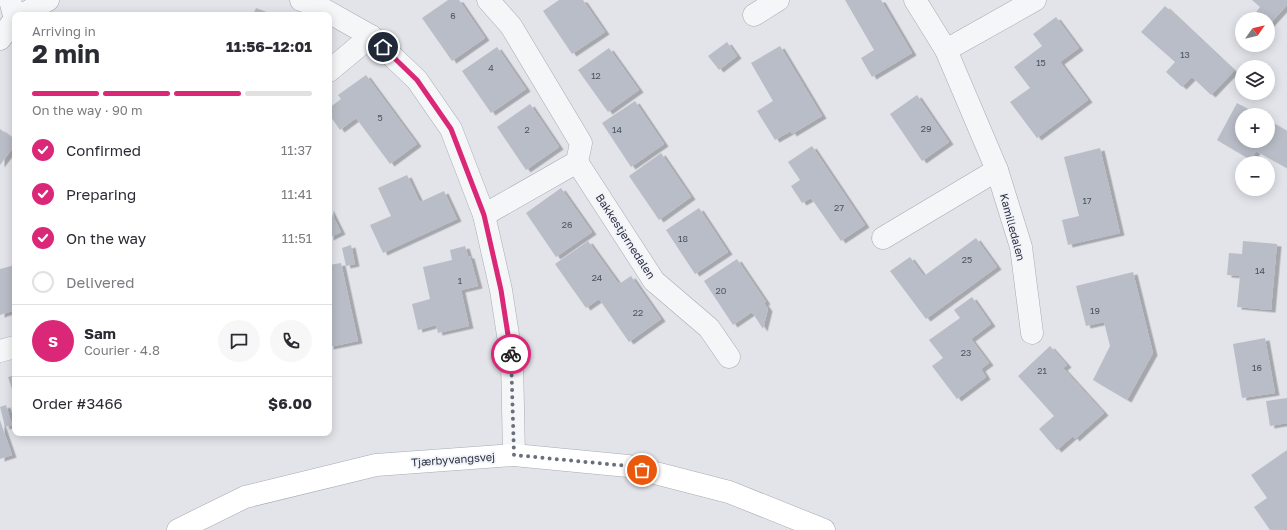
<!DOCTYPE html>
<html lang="en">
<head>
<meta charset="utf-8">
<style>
	body { margin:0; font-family:"Golos Text",sans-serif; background:#f7f7f7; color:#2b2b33; height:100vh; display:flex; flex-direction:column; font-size:15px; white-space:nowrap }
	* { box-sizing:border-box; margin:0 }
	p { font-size:13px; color:#7c7c81 }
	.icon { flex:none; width:22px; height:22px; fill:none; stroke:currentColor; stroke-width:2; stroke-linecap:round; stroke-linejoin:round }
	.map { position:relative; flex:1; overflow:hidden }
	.drawer { position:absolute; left:12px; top:12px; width:320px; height:424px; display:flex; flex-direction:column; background:#fff; border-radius:8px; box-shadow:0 2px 10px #0003 }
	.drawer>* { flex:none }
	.needle { width:26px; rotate:56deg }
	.fabs { position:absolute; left:1235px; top:12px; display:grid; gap:8px }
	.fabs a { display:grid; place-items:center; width:40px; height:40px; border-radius:50%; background:#fff; box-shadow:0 2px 10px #0003; font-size:20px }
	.pin { position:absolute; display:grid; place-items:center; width:34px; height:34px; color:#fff; margin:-17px; border:2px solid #fff; border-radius:50%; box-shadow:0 1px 4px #0007 }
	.courier { position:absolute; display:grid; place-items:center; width:40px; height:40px; margin:-20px; border:3px solid #db2777; border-radius:50%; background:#fff; color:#222; box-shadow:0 1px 5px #0007 }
	.summary em { font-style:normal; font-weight:700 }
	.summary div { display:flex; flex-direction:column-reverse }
	.summary { display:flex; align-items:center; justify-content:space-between; height:68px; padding:0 20px }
	h1 { font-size:26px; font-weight:700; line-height:30px }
	.bar { display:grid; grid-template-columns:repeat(4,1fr); gap:6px 4px; align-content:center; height:48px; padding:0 20px }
	.bar i { height:5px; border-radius:3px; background:#e1e1e2 }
	.bar .selected { background:#db2777 }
	.bar p { grid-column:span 4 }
	.line { display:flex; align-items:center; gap:10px; padding:0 20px; border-top:1px solid #e1e1e2 }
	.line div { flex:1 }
	.round { display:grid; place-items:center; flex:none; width:42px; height:42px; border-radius:21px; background:#f7f7f7 }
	ol { padding:0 20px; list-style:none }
	li { display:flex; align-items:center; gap:12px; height:44px }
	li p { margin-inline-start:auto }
	li .icon { padding:4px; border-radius:50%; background:#db2777; color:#fff; stroke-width:4 }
	li:last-child { color:#7c7c81 }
	li i { width:22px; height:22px; border:2px solid #e1e1e2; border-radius:50% }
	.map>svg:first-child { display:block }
	.building { fill:#b9bdc7; filter:url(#shadow) }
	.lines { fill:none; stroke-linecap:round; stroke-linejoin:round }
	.street-casing { stroke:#a7aab4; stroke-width:23 }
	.secondary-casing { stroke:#a7aab4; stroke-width:23 }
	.street { stroke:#f4f6f8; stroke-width:22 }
	.secondary { stroke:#fff; stroke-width:22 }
	.done { stroke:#6a6f7d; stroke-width:4; stroke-dasharray:0 7.2 }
	.route { stroke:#db2777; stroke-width:5 }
	.labels { text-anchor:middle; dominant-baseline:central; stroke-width:3.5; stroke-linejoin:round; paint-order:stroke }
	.number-label { font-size:9px; fill:#4d5363 }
	.street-label { font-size:11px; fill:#293042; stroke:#f1f3f8 }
</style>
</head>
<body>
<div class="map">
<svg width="1287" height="530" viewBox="0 0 1287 530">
	<defs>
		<filter id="shadow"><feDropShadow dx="4.5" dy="2.5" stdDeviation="0" flood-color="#0004"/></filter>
	</defs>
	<rect width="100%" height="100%" fill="#e2e4ea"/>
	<!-- building -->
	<g class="building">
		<polygon points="448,0 459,0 485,38 452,61 422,18"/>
		<polygon points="559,0 583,0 605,32 572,54 543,11"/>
		<polygon points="845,0 881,0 912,53 872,77 861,58 874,50"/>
		<polygon points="1252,0 1287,0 1287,5 1268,26 1268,19 1259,19 1254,15 1260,7"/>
		<polygon points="1165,6 1234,71 1211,95 1192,77 1182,87 1166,72 1175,62 1141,32"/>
		<polygon points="256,8 275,15 253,15"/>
		<polygon points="1056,17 1079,48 1060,62 1088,100 1037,138 1010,102 1030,88 1014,67 1042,46 1033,34"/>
		<polygon points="727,42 737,56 719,70 708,56"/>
		<polygon points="780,46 822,116 792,134 791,131 775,140 757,111 773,101 751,63"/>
		<polygon points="497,47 526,89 491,113 462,71"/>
		<polygon points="609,48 639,90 608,112 578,70"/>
		<polygon points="366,75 417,144 390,164 356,118 340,130 329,114 329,108 341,99 338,95"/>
		<polygon points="917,95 949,142 922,161 890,114"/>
		<polygon points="635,101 664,144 631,167 602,123"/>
		<polygon points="1237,103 1258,115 1242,115 1242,141 1268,141 1268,120 1287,131 1287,168 1256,151 1251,160 1217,140"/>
		<polygon points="530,104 559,147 526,170 497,127"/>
		<polygon points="0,129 15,140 15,145 0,165"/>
		<polygon points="812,146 865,225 841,241 811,198 802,203 791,186 800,180 788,162"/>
		<polygon points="1100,148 1120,233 1068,245 1062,220 1079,216 1064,157"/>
		<polygon points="661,153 691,197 659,220 629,176"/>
		<polygon points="407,175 420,202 444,191 457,219 383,253 370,225 391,216 378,188"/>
		<polygon points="561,188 592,232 556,257 526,213"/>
		<polygon points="329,208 341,232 329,238"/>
		<polygon points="699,208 728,252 695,274 666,230"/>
		<polygon points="976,238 997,267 926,319 890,271 910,257 924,276"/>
		<polygon points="588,241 619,284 631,276 661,319 629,342 599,299 586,308 555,264"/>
		<polygon points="1243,241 1277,244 1271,310 1237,307 1240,276 1227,275 1229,253 1242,254"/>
		<polygon points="351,245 355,264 346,266 342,248"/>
		<polygon points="465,246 468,256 470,256 478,286 461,290 469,326 438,333 436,325 418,330 412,304 430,299 423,267 452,260 450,250"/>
		<polygon points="737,259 766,302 764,303 768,309 763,329 752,312 733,325 704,281"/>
		<polygon points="341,263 358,341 329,347 329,265"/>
		<polygon points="15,265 15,310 0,315 0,269"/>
		<polygon points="1133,272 1153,353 1127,400 1093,380 1110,346 1104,322 1086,326 1076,286"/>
		<polygon points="972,297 991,324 971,339 989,363 981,369 986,377 957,399 932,366 943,358 929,340 960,318 954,310"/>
		<polygon points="1265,338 1275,393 1242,398 1233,344"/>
		<polygon points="1050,346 1067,365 1063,368 1104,413 1075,439 1073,436 1057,450 1039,429 1054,416 1018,376"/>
		<polygon points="15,375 15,398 8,377"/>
		<polygon points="1287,398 1287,423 1270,426 1266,401"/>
		<polygon points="6,405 12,425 5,427 0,407"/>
		<polygon points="0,420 12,455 0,459"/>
		<polygon points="1287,450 1287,529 1270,530 1254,507 1267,498 1251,475"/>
	</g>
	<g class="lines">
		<!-- street casing -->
		<g class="street-casing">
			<g id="street">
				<polyline points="10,0 15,19"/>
				<polyline points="301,0 316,5 371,36 417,80 451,129 484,215 501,290 512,361 514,455"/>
				<polyline points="488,0 511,26 581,143 577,162 654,281 709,328 729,357"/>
				<polyline points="915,0 946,50 997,170 1021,247 1032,333"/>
				<polyline points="22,15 48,0"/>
				<polyline points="754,15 778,0"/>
				<polyline points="0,39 15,19"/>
				<polyline points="946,50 1035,0"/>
				<polyline points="329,71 371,36"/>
				<polyline points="484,215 577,162"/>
				<polyline points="883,238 997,170"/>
				<polyline points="0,351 15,347"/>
			</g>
		</g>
		<!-- secondary casing -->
		<g class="secondary-casing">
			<polyline id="secondary" points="178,530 245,497 376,465 514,455 628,466 729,492 824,530"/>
		</g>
		<!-- street -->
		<use href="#street" class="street"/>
		<!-- secondary -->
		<use href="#secondary" class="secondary"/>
	</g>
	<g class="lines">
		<!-- done -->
		<polyline class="done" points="511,354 514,455 628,466 642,470"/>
		<!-- route -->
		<polyline class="route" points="383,47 417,80 451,129 484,215 501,290 511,354"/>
	</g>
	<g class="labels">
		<!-- number labels -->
		<g class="number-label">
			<text x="453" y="15">6</text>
			<text x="1185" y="54">13</text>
			<text x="1041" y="62">15</text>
			<text x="491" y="67">4</text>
			<text x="596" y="75">12</text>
			<text x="380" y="117">5</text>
			<text x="926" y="128">29</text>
			<text x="527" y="129">2</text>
			<text x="617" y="129">14</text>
			<text x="1087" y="200">17</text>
			<text x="839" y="207">27</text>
			<text x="567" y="224">26</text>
			<text x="683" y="238">18</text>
			<text x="967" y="259">25</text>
			<text x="1260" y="270">14</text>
			<text x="597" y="277">24</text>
			<text x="460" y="280">1</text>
			<text x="721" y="290">20</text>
			<text x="1095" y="310">19</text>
			<text x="638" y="312">22</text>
			<text x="966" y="352">23</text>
			<text x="1257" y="367">16</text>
			<text x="1042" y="370">21</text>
		</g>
		<!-- street labels -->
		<g class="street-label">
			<text transform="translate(1013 227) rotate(75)">Kamilledalen</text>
			<text transform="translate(626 236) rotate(57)">Bakkestjernedalen</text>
			<text transform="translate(453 459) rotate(-4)">Tjærbyvangsvej</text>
		</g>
	</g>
</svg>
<div class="fabs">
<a><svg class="needle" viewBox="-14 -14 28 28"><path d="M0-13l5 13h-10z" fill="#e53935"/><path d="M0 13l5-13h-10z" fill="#7c7c81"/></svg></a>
<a><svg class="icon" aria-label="layers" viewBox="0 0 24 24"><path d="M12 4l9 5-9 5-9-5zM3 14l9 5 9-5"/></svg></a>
<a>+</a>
<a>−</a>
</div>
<div class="pin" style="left:642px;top:470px;background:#ea580c"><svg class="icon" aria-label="bag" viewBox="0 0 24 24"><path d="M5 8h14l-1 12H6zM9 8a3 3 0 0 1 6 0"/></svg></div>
<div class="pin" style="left:383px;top:47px;background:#1f2937"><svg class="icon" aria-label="home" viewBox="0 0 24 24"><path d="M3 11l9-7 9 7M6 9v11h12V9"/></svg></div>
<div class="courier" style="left:511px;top:354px"><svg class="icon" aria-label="bike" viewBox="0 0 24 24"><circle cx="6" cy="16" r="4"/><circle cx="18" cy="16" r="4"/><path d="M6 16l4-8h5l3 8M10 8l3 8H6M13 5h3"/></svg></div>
<section class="drawer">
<div class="summary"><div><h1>2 min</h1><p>Arriving in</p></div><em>11:56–12:01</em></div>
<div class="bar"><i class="selected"></i><i class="selected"></i><i class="selected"></i><i></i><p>On the way · 90 m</p></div>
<ol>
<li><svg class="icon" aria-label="check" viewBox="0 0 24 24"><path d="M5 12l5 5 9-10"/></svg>Confirmed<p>11:37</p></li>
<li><svg class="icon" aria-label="check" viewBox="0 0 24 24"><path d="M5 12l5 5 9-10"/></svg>Preparing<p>11:41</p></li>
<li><svg class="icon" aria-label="check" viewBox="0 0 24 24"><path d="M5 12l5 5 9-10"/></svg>On the way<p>11:51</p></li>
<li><i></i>Delivered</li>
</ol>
<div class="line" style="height:72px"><b class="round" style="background:#db2777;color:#fff">S</b><div><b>Sam</b><p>Courier · 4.8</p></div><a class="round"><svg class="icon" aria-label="chat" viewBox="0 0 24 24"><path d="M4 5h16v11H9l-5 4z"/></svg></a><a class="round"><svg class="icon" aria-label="phone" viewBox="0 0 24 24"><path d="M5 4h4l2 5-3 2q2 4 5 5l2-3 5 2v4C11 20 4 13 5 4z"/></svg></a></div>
<div class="line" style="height:52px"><div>Order #3466</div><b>$6.00</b></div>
</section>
</div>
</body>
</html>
